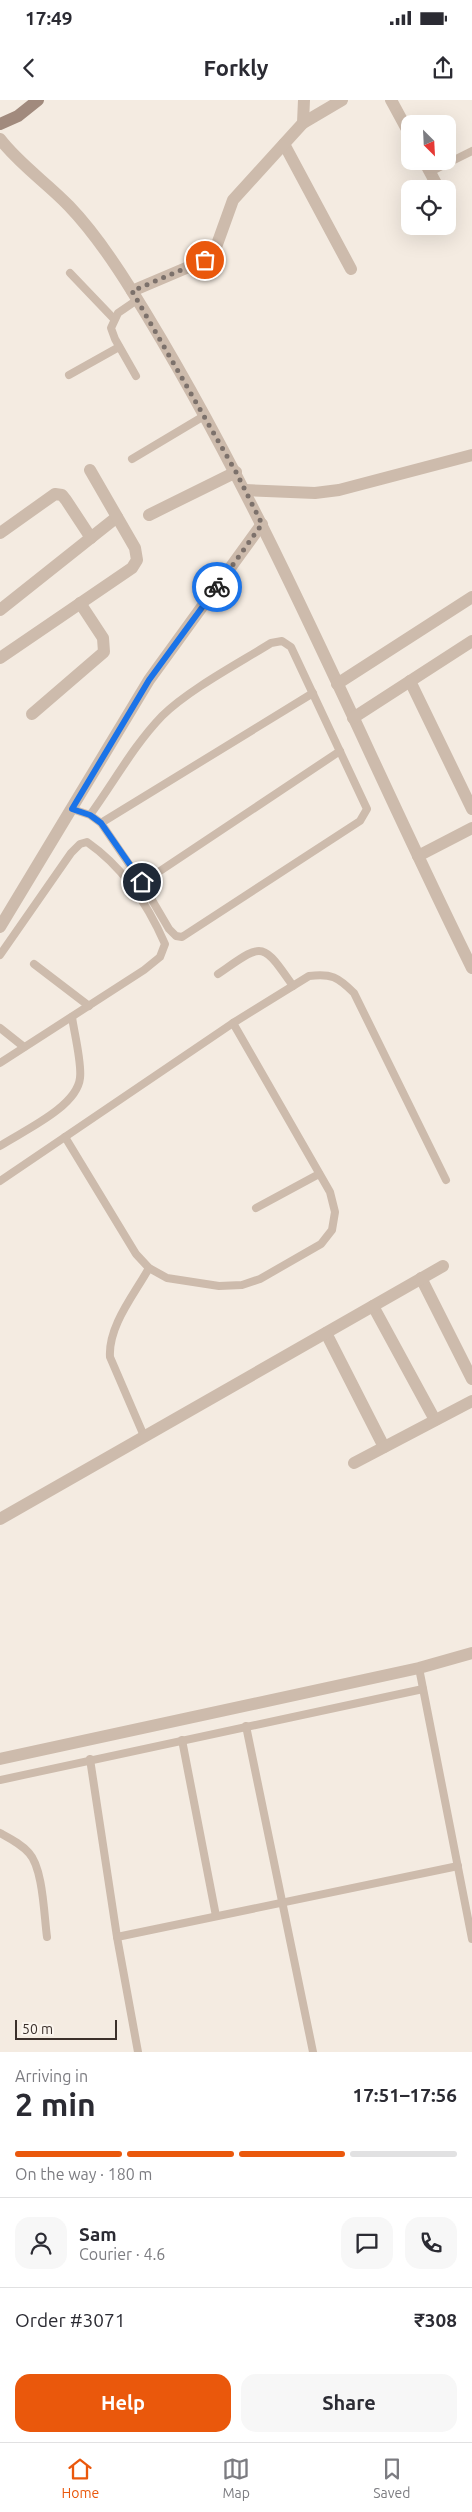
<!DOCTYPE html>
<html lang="en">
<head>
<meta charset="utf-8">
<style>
	body { margin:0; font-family:Ubuntu,sans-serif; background:#f7f7f7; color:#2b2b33; height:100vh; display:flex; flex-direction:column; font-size:19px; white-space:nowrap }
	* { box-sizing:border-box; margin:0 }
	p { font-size:16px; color:#7c7c81 }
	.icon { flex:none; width:28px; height:28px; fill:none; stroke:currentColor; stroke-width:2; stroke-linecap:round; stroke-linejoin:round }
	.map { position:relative; height:1952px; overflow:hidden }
	.drawer { display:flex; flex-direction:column; background:#fff; flex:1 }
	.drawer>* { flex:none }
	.needle { width:32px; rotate:156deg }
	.controls { position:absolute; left:401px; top:15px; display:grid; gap:10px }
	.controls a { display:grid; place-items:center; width:55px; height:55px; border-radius:10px; background:#fff; box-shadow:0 5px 20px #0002; font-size:25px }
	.scale { position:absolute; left:15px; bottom:12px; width:102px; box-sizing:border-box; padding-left:5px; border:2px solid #3b302b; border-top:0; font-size:14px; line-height:18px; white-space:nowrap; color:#3b302b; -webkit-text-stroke:4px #fbf5ee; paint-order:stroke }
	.pin { position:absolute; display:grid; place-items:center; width:42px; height:42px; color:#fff; margin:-21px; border:2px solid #fff; border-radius:50%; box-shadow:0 1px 5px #0007 }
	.courier { position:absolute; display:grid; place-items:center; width:50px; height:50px; margin:-25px; border:4px solid #1a73e8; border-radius:50%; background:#fff; color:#222; box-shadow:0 1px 6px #0007 }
	.summary em { font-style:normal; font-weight:700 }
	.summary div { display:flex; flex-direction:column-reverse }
	.summary { display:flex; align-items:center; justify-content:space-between; height:85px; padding:0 15px }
	h1 { font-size:32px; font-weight:700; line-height:38px }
	.bar { display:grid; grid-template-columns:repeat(4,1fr); gap:8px 5px; align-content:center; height:60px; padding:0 15px }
	.bar i { height:6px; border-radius:4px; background:#e1e1e2 }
	.bar .current { background:#ea580c }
	.bar p { grid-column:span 4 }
	.line { display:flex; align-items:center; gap:12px; padding:0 15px; border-top:1px solid #e1e1e2 }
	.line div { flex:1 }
	.round { display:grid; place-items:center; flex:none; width:52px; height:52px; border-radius:15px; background:#f7f7f7 }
	.action { display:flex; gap:10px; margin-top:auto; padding:10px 15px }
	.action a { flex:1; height:58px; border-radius:15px; background:#ea580c; color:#fff; font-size:20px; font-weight:700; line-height:58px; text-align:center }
	.action a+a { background:#f7f7f7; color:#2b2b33 }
	.status { display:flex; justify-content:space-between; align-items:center; height:35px; padding:0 25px; background:#fff; direction:ltr }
	.status svg { height:14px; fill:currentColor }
	header { display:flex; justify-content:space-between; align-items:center; height:65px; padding:0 15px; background:#fff; font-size:22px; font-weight:700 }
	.tabs { display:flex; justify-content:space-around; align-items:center; height:70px; border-top:1px solid #e1e1e2; background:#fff; font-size:14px; color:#7c7c81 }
	.tabs a { display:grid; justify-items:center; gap:2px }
	.tabs .current { color:#ea580c }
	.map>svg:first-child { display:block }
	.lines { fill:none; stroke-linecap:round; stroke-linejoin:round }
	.lane { stroke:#cdbbac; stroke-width:8 }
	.street { stroke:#cdbbac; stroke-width:12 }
	.secondary { stroke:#a18a7d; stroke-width:12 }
	.done { stroke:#7c716b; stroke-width:5; stroke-dasharray:0 9 }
	.route { stroke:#1a73e8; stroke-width:6 }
</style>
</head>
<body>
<div class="status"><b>17:49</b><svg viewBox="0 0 49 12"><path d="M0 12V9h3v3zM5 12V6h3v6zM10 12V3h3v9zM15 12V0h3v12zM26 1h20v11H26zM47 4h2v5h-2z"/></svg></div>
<header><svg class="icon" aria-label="back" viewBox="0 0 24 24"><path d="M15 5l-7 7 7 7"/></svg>Forkly<svg class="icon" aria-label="share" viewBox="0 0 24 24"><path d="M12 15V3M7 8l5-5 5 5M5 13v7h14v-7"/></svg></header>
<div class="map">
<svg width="472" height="1952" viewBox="0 0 472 1952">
	<rect width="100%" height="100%" fill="#f4ebe1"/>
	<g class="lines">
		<!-- lane -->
		<g class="lane">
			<polyline points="430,72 472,51"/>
			<polyline points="70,173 114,219"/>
			<polyline points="69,275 119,247"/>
			<polyline points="136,276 115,239 111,228 118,213 137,200"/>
			<polyline points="132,359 204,316"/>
			<path d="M72,709l18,6 11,8 41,60 27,46 7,7 6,1 178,-116 7,-12 -76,-162 -9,-6 -11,2c-32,20 -83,47 -109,73 -28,29 -48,66 -72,99"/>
			<polyline points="101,723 313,593"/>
			<polyline points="142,783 340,651"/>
			<path d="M0,855l71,-102 9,-9 7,-2c36,25 61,63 78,102l-5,13 -16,13 -144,93"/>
			<polyline points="34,864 89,906"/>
			<path d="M218,874c45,-31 43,-34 75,12"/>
			<polyline points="0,928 24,947"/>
			<polyline points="65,1037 136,1154 149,1168 167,1178 219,1186 242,1185 260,1179 321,1144 332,1130 335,1112 330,1092 233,923"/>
			<path d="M0,1046c23,-15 77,-39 80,-68 2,-15 -6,-46 -8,-61"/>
			<path d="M0,1081l233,-158 76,-47c22,-3 29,1 45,17l92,187"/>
			<polyline points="256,1108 319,1074"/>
			<path d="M144,1336l-34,-79c-2,-31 24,-62 39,-89"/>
			<polyline points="419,1568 472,1839"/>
			<polyline points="246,1626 313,1952"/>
			<polyline points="182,1640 216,1816"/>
			<polyline points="90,1659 117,1837 138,1952"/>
			<polyline points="0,1680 423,1589"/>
			<path d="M0,1733c11,6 21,11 29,20 14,15 15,62 18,84"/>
			<polyline points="117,1837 458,1766"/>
		</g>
		<!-- street -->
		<g class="street">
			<polyline points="391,0 410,35"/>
			<polyline points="303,23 342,0"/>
			<path d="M0,39c19,25 47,44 69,67 24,25 45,56 63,85 134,215 228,451 340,677"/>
			<polyline points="284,44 351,169"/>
			<polyline points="424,61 439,89"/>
			<polyline points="448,105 450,109"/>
			<polyline points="132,191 205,160 215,150 233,100 303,23 304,0"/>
			<polyline points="245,390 315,393 339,390 472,355"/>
			<polyline points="149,415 236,372"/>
			<polyline points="0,433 55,394 62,395 66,400 91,438"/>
			<polyline points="0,510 117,417"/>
			<polyline points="0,558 132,468 137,460 135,448 90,370"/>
			<polyline points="410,581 472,709"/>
			<polyline points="337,584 472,497"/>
			<polyline points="32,614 104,552 103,538 80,503"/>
			<polyline points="353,618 472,541"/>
			<polyline points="418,756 472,728"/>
			<polyline points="0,827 149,580 262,424"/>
			<polyline points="421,1178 472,1279"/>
			<polyline points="373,1206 435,1320"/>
			<polyline points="326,1233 384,1347"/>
			<polyline points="354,1363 472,1301"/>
			<polyline points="0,1419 443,1166"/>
			<polyline points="0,1659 419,1568 472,1553"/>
		</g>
		<!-- secondary -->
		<polyline class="secondary" points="0,24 18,16 38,0"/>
	</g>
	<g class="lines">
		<!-- done -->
		<polyline class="done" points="205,160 132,191 236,372 262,424 217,487"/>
		<!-- route -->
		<polyline class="route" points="142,782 101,723 90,715 72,709 149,580 217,487"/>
	</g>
</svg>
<div class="controls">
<a><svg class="needle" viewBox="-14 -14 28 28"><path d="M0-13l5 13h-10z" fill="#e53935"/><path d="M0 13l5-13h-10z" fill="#7c7c81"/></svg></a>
<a><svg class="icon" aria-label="locate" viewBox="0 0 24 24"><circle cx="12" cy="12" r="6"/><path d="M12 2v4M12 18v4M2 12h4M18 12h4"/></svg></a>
</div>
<div class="scale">50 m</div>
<div class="pin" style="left:205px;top:160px;background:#ea580c"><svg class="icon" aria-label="bag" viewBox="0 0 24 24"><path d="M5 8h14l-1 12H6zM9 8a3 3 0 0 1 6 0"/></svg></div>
<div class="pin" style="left:142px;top:782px;background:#1f2937"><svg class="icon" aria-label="home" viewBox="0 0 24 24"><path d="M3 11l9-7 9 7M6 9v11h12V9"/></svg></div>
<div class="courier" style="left:217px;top:487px"><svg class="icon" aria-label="bike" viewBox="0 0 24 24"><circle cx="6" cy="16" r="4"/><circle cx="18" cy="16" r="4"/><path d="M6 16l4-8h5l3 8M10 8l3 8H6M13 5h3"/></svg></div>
</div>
<section class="drawer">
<div class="summary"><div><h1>2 min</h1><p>Arriving in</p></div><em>17:51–17:56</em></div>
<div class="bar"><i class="current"></i><i class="current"></i><i class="current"></i><i></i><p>On the way · 180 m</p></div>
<div class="line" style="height:90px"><a class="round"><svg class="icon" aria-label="person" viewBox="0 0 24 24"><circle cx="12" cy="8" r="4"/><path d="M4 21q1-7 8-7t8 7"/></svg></a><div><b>Sam</b><p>Courier · 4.6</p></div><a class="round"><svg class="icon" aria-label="chat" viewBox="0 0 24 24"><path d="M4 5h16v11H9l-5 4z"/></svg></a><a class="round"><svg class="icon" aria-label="phone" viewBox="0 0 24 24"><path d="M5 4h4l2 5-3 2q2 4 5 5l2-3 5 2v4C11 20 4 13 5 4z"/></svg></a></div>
<div class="line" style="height:65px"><div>Order #3071</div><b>₹308</b></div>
<div class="action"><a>Help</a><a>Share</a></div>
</section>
<nav class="tabs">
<a class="current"><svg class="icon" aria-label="home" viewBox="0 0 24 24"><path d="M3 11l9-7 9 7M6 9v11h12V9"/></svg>Home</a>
<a><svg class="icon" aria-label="map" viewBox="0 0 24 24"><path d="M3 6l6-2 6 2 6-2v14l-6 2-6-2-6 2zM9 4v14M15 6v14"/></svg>Map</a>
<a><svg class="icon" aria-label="saved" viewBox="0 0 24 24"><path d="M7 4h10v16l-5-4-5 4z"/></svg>Saved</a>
</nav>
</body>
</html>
